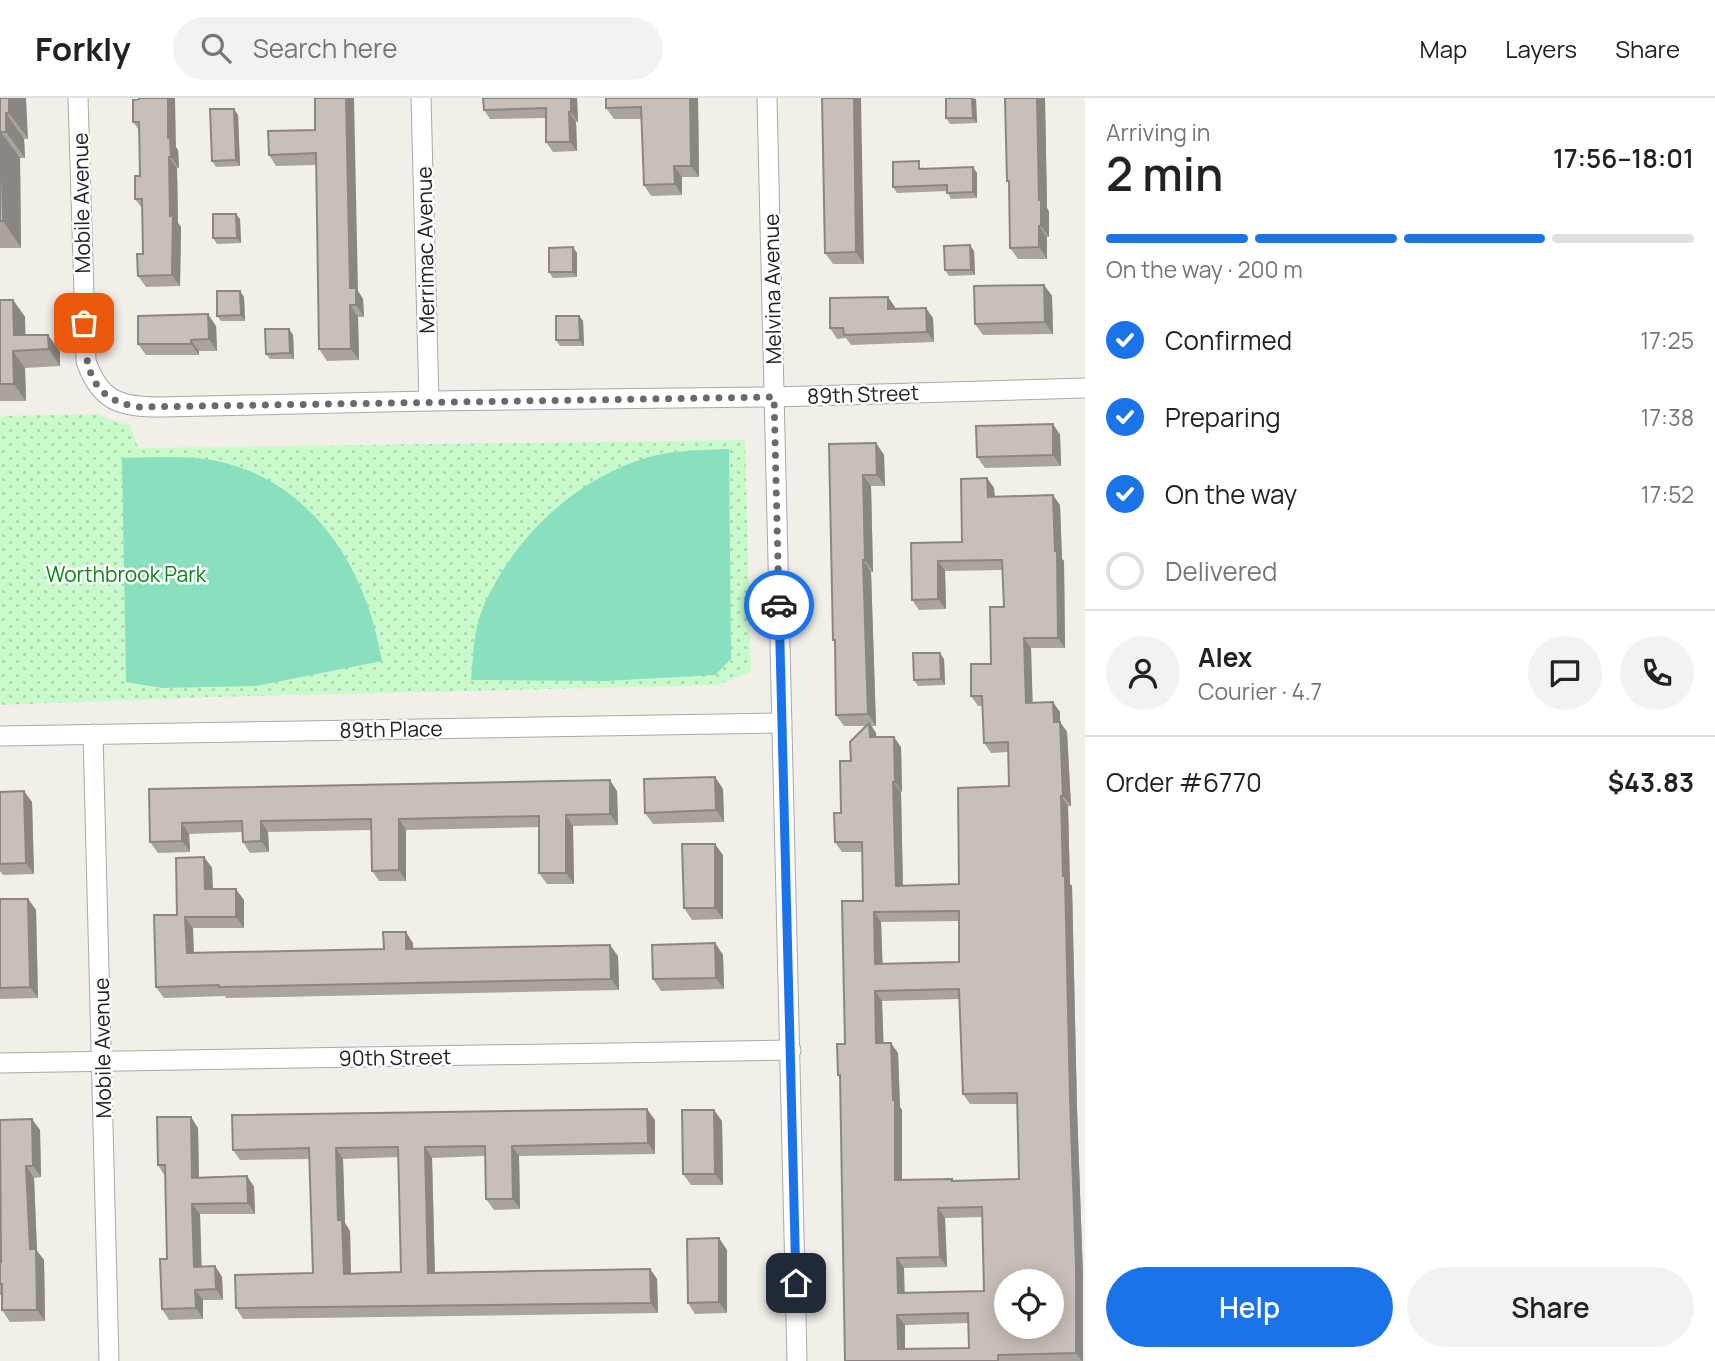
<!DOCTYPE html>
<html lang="en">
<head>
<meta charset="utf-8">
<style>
	body { margin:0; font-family:Manrope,sans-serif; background:#f2f2f2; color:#222; height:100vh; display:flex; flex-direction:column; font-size:26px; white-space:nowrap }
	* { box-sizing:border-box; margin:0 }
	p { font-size:23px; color:#767676 }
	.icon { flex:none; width:38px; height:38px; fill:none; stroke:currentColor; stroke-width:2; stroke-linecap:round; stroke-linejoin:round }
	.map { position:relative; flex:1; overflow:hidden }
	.sheet { display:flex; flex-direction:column; background:#fff; width:630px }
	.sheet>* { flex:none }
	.buttons { position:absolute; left:994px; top:1171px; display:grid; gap:14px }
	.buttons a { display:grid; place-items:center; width:70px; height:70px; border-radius:50%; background:#fff; box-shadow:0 4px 18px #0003; font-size:35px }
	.pin { position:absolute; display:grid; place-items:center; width:60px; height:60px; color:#fff; margin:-30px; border-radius:14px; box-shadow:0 4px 10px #0006 }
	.courier { position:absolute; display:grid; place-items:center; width:70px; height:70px; margin:-35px; border:5px solid #1a73e8; border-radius:50%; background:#fff; color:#222; box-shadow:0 2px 9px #0007 }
	.headline em { font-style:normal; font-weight:600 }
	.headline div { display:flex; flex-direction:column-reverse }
	.headline { display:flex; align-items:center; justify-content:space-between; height:119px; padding:0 21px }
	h1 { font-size:46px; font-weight:600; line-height:52px }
	.bar { display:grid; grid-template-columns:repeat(4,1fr); gap:10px 7px; align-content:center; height:84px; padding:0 21px }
	.bar i { height:9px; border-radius:5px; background:#e0e0e0 }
	.bar .on { background:#1a73e8 }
	.bar p { grid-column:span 4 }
	.line { display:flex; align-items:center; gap:18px; padding:0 21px; border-top:2px solid #e0e0e0 }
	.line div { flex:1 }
	.round { display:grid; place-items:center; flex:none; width:74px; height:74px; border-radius:37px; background:#f2f2f2 }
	ol { padding:0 21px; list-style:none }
	li { display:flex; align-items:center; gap:21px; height:77px }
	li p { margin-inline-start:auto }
	li .icon { padding:7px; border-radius:50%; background:#1a73e8; color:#fff; stroke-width:4 }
	li:last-child { color:#767676 }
	li i { width:38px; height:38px; border:4px solid #e0e0e0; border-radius:50% }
	.button { display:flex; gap:14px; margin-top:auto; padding:14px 21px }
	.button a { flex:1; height:80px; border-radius:42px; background:#1a73e8; color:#fff; font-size:28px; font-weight:600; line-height:80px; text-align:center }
	.button a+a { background:#f2f2f2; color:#222 }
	header { display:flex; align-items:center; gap:42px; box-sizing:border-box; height:98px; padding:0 35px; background:#fff; border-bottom:2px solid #e0e0e0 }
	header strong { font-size:33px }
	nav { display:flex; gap:38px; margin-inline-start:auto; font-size:24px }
	.search { width:490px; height:63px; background:#f2f2f2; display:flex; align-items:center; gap:18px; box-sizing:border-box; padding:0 24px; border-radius:38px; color:#767676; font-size:26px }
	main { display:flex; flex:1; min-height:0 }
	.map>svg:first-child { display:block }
	.park { fill:url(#park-dots) }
	.pitch { fill:#88e0be }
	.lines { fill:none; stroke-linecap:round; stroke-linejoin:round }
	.street-casing { stroke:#a9a9a9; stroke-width:21 }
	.street { stroke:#fff; stroke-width:19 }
	.wall { fill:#aba49e; fill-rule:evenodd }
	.shaded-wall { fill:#8b8681 }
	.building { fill:#c7bfb8; stroke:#8b8681; stroke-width:2; fill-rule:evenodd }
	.done { stroke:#6b6a68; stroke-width:7; stroke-dasharray:0 12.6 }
	.route { stroke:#1a73e8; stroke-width:9 }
	.labels { text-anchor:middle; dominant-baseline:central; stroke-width:5; stroke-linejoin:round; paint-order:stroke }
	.street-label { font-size:21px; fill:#222; stroke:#fff }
	.park-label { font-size:21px; fill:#0c8416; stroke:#fff }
</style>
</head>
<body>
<header>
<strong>Forkly</strong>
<div class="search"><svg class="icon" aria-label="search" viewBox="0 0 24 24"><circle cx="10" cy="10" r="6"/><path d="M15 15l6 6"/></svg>Search here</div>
<nav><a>Map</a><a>Layers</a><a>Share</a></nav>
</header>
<main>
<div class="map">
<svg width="1085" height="1263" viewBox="0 0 1085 1263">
	<defs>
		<pattern id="park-dots" width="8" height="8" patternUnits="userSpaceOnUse" patternTransform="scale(1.75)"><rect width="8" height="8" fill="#c8facc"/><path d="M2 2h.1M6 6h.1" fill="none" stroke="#acd6af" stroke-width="1.8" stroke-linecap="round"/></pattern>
	</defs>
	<rect width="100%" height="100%" fill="#f2efe9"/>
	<!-- park -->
	<polygon class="park" points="99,316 110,322 130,327 138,350 745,342 751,574 717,587 212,599 0,607 0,318"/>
	<!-- pitch -->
	<g class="pitch">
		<path d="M729,351l2,210 -16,16 -110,6 -134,-1c2,-17 2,-36 6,-53 3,-17 13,-34 21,-49 34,-57 87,-102 151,-121 26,-7 54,-7 80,-8z"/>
		<path d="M158,359c18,0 36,0 54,3 77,14 130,73 155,144 7,18 11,38 15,57l-126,25 -94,2 -36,-6 -4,-224z"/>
	</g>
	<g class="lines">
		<!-- street casing -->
		<g class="street-casing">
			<g id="street">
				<path d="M78,0l8,263c14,41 35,46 75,46l268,-6 345,-4 311,-9"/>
				<polyline points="421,0 429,303"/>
				<polyline points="767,0 797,1263"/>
				<polyline points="93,636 109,1263"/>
				<polyline points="0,638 782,625"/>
				<polyline points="0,965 791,952"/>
			</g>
		</g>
		<!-- street -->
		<use href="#street" class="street"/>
	</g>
	<!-- wall -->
	<g class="wall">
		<polygon points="0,0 28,41 24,41 25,60 20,60 21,150 0,150"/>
		<polygon points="577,0 578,24 576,24 577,53 553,54 546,44 546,20 490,21 484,12"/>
		<polygon points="698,0 699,79 682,79 682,97 651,98 644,87 641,21 614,21 606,10"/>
		<polygon points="822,0 864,166 833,166 825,155"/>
		<polygon points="1005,0 1045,0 1047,110 1049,114 1049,139 1047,139 1047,161 1018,161 1010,150 1010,87 1007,83"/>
		<polygon points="139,1 178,52 179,70 177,70 178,125 181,129 180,188 146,189 138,178 143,156 142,110 135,101 140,78 139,32 133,24"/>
		<polygon points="976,1 977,25 950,26 946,20"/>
		<polygon points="238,17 240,68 216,69 212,63"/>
		<polygon points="315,32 358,193 363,201 364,219 358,219 359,262 327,263 319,251 316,67 276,68 269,57"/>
		<polygon points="923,69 923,71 977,75 977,100 951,101 947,93 897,95 893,89"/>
		<polygon points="240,121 241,145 217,146 213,140"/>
		<polygon points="974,153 975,177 949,178 945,172"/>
		<polygon points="577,155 577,179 553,180 549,174"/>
		<polygon points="1044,187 1052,198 1053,236 983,237 975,226"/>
		<polygon points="244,199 245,223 221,223 217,218"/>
		<polygon points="888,199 895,210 933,220 934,244 851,247 846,240 837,241 830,230"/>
		<polygon points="0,202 13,202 25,219 25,237 48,237 60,254 60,268 25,270 26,303 0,303"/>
		<polygon points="579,218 583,223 584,248 560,248 556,242"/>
		<polygon points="216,228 217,253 199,253 199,257 146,257 138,246"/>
		<polygon points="289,231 293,237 294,261 270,261 266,256"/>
		<polygon points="1053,326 1060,337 1061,368 985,370 977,359"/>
		<path d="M876,345l8,12 1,31h-14l2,86h-2l5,154h-4l4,7v4l25,10 1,45h-1l2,93 56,-1 50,-98 -1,-34 -17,1 -7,-10 -1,-37h-5l-7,-10 20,-32 13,-57 -1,-37 -58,1 1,38 -27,1 -7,-10 -1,-57 51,-1 25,-64 7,10 1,9 65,8 2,54 2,2 1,87h-34l1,54 28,10v10l7,10 4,74h-3l2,78 2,2 5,222 6,168v85h-238l-5,-282 -2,-4 7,-31 18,-143 -1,-49h-20l-7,-10 16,-81 15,-35h-22l-8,-11 -1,-72 -2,-3 -4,-196zM959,823v41l-77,2 -1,-42zM960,901l3,95 7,10h47l2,75 -65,2 -52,-1v-70l-2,-3 -2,-54 -15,-10 -1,-42zM982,1119l2,74 -80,2v-25l43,-1 -2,-49zM968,1225l1,25 -64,1v-24z"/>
		<polygon points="944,561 945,587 918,588 914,582"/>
		<polygon points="715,679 723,691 724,724 653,726 645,715"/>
		<polygon points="149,691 617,693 618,727 573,728 574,786 547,786 539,775 539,729 406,732 406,783 379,783 372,773 371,732 268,734 269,754 250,755 243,744 243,734 189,736 190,754 158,755 150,744"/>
		<polygon points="0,694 32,704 34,776 3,777 0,773"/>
		<polygon points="723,757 723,821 692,822 684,810"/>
		<polygon points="204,759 212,770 213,791 244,802 244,830 193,830 194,855 384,851 413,845 413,851 618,858 619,892 226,900 225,898 164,900 156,889 177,817"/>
		<polygon points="0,801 28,801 36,812 38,900 0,901"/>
		<polygon points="715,845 723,857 724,891 661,893 653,881"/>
		<path d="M655,1022v34l-136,2 1,53 -26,1 -8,-11 -1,-43 -53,2 3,115 215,-4 7,10 1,34 -415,6 -7,-11 77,-35 -4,-114 -69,1 -7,-10zM398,1059l3,115 -50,1 -1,-42 -5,-8 -2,-64z"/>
		<polygon points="722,1023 723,1087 691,1087 683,1076"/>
		<polygon points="198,1030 199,1079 247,1078 254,1089 255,1116 200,1116 201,1169 215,1168 222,1179 223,1202 203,1202 203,1221 169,1222 162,1211 167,1161 165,1078 158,1067"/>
		<polygon points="40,1032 41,1079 34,1080 37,1153 44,1162 45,1223 10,1224 2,1212 2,1197 0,1197 0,1164 1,1164 0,1119"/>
		<polygon points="727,1152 727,1215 695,1216 688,1205"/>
	</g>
	<!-- shaded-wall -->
	<g class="shaded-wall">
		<polygon points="9,0 26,0 28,41 9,15"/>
		<polygon points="168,0 175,0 176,49 178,52 179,70 171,59 168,40"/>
		<polygon points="346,0 354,0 358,193 363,201 364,219 356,207 350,190"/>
		<polygon points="571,0 577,0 578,24 571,14"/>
		<polygon points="690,0 698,0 699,79 691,68"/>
		<polygon points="854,0 861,0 864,166 856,154"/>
		<polygon points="972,0 976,1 977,25 973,20"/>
		<polygon points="1037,0 1045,0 1047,110 1049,114 1049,139 1041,128 1039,102"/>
		<polygon points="234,11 238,17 240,68 236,62"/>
		<polygon points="569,14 576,24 577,53 570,44"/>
		<polygon points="6,15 24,41 25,60 6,34"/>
		<polygon points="1,34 20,60 21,150 3,123"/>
		<polygon points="169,59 177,70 178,125 181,129 180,188 172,177"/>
		<polygon points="674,68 682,79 682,97 675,86"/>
		<polygon points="973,69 977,75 977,100 973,94"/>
		<polygon points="236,116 240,121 241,145 237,140"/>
		<polygon points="1039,128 1047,139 1047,161 1039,149"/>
		<polygon points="970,147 974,153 975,177 971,172"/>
		<polygon points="573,149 577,155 577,179 573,174"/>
		<polygon points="1044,187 1052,198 1053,236 1045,224"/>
		<polygon points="240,193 244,199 245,223 241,217"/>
		<polygon points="888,199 895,209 895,221 888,211"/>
		<polygon points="13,202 25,219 26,254 14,237"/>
		<polygon points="350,207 358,219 359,262 351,251"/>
		<polygon points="926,210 933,220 934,244 927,234"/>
		<polygon points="208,216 216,228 217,253 209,241"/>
		<polygon points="579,218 583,223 584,248 580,242"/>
		<polygon points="289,231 293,237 294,261 290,255"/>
		<polygon points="48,237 60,254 60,268 49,251"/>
		<polygon points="191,242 199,253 199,257 191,246"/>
		<polygon points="13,253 25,270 26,303 14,286"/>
		<polygon points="1053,326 1060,337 1061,368 1053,357"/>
		<polygon points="876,345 884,357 885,388 877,377"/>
		<polygon points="863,377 871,388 873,474 865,462"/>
		<polygon points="987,380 994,390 995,409 988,399"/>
		<polygon points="1053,397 1060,407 1062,461 1064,463 1065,550 1058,540"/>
		<polygon points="863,462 871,474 876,628 868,616"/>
		<polygon points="938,463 945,473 946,511 938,501"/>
		<polygon points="1024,540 1031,550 1033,615 1026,605"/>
		<polygon points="940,555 944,561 945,587 941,581"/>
		<polygon points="1053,604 1060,614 1060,624 1067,634 1071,708 1063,698 1054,624"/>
		<polygon points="869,625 876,635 877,649 870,639"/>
		<polygon points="894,639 901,649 902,694 895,684"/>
		<polygon points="715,679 723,691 724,724 716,712"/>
		<polygon points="610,682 617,693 618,727 610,716"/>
		<polygon points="893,684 901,694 903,798 896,788"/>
		<polygon points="24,693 32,704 34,776 26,765"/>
		<polygon points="1061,698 1068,708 1070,786 1072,788 1077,1010 1083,1178 1083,1263 1082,1263 1076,1255"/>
		<polygon points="566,717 573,728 574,786 566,775"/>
		<polygon points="399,721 406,732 406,783 399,772"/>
		<polygon points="261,723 268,734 269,754 261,743"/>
		<polygon points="182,725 189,736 190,754 182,743"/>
		<polygon points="715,746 723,757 723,821 715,810"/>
		<polygon points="204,759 212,770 213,802 205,791"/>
		<polygon points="236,791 244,802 244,830 236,819"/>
		<polygon points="28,801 36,812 38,900 30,889"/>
		<polygon points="874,814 881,824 883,876 875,866"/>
		<polygon points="185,819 193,830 194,866 187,855"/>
		<polygon points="406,834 413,845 414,862 406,851"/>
		<polygon points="715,845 723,857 724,891 716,880"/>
		<polygon points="610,847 618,858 619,892 611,881"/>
		<polygon points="875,893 882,903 884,955 876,945"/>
		<polygon points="891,945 898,955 900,1009 902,1012 902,1092 895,1082"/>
		<polygon points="647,1011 655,1022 655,1056 648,1045"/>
		<polygon points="714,1012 722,1023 723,1087 715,1076"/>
		<polygon points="191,1019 198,1030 199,1090 192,1080"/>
		<polygon points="32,1021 40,1032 41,1079 33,1068"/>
		<polygon points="512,1048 519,1058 520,1111 513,1101"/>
		<polygon points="425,1049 432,1060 435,1185 428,1175"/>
		<polygon points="336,1050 343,1061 345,1125 350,1133 351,1186 344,1176 338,1122"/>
		<polygon points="26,1068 34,1080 37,1153 44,1162 45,1223 37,1212 30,1151"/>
		<polygon points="247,1078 254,1089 255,1116 248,1105"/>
		<polygon points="192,1106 200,1116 202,1180 194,1169"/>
		<polygon points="938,1110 945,1120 947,1169 940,1159"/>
		<polygon points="719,1140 727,1152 727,1215 719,1204"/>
		<polygon points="897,1160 904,1170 905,1205 898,1195"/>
		<polygon points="215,1168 222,1179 223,1202 216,1191"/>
		<polygon points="650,1171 657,1181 658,1215 651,1205"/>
		<polygon points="195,1192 203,1202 203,1221 196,1210"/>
		<polygon points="897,1217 905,1227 905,1261 898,1251"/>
	</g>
	<!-- building -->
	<g class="building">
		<polygon points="0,0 9,0 9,15 6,15 6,34 1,34 3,123 0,123"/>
		<polygon points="139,0 168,0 168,40 170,40 171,59 169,59 170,118 173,117 172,177 138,178 137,156 143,156 142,101 135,101 135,78 140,78 139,24 133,24 133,2 139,1"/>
		<polygon points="315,0 346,0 350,190 356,190 356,207 350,207 351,251 319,251 316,55 269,57 268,33 315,32"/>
		<polygon points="483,0 571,0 571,14 569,14 570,44 546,44 546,10 484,12"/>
		<polygon points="606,0 690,0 691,68 674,68 675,86 644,87 641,9 606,10"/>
		<polygon points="822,0 854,0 856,154 825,155"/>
		<polygon points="946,0 972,0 973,20 946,20"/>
		<polygon points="1005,0 1037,0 1039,102 1041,102 1041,128 1039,128 1039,149 1010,150 1009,83 1007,83"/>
		<polygon points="210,11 234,11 236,62 212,63"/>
		<polygon points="919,63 919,71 973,69 973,94 947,95 947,87 893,89 893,64"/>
		<polygon points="213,116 236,116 237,140 213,140"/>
		<polygon points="970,147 971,172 945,172 944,148"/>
		<polygon points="573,149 573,174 549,174 549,150"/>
		<polygon points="1044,187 1045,224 975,226 974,188"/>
		<polygon points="217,193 240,193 241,217 217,218"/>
		<polygon points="888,199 888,211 926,210 927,234 844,237 843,230 830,230 830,200"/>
		<polygon points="0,202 13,202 14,237 48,237 49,251 13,253 14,286 0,286"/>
		<polygon points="208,216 209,241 191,242 191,246 138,246 138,218"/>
		<polygon points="556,218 579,218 580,242 556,242"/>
		<polygon points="265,231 289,231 290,255 266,256"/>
		<polygon points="1053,326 1053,357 977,359 976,328"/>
		<polygon points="876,345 877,377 863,377 865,462 863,462 868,616 836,617 835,542 833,542 829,346"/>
		<path d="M987,380l1,19 65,-2 2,56h2l1,87h-34l2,65 27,-1 1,20h6l3,74h-2l2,80h2l5,222 6,168v87l-78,2v6h-153l-5,-286h-2l-1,-31h8l-3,-143h21l-1,-59h-27l-1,-29h7l-1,-52h11l-1,-19 19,-19 1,14h24l1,45h-2l3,104 63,-2 -1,-96 51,-2 -1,-44 -24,1 -2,-47h-11v-32h20l-1,-57h14l-2,-47 -64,1v38l-26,1 -1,-57 51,-1 -1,-63zM959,813v51l-84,2 -1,-52zM959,891l4,105 54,-1 2,86 -67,2v-2l-57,1v-80h-2l-2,-57h-15l-1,-52zM982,1109l2,84 -86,2 -1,-35 43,-1 -2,-49zM1006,1183h46v45h-46zM968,1215l1,35 -71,1 -1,-34z"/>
		<polygon points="913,555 940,555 941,581 914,582"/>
		<polygon points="715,679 716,712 645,715 644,681"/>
		<polygon points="610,682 610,716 566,717 566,775 539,775 539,718 399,721 399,772 372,773 371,721 261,723 261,743 243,744 242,723 182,725 182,743 150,744 149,691"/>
		<polygon points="24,693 26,765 0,766 0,694"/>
		<polygon points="682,746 715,746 715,810 684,810"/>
		<polygon points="204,759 205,791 236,791 236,819 185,819 187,855 384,851 383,834 406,834 406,851 610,847 611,881 219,889 219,887 156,889 154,817 177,817 176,760"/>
		<polygon points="0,801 28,801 30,889 0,890"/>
		<polygon points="715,845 716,880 653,881 652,847"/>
		<path d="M647,1011l1,34 -136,3 1,53h-27l-1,-53 -60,1 3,126 222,-4 1,34 -415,5 -1,-33 78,-2 -4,-125 -76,2 -1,-35zM398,1049l3,125 -57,2 -2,-54h-4l-2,-72z"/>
		<polygon points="682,1012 714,1012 715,1076 683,1076"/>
		<polygon points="157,1019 191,1019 192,1080 247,1078 248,1105 192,1106 194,1169 215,1168 216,1191 195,1192 196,1210 162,1211 160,1161 167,1161 165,1067 158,1067"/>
		<polygon points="32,1021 33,1068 26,1068 30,1151 36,1151 37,1212 2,1212 2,1186 0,1186 0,1164 1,1164 0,1022"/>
		<polygon points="719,1140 719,1204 688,1205 687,1141"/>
	</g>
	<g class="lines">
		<!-- done -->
		<path class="done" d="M84,225c1,43 5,77 55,84l635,-10 5,208"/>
		<!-- route -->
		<polyline class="route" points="779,507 796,1185"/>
	</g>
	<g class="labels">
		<!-- street labels -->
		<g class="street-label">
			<text transform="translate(81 105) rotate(-91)">Mobile Avenue</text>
			<text transform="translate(425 152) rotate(-91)">Merrimac Avenue</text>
			<text transform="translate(772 191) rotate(-91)">Melvina Avenue</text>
			<text transform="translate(863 296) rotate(-2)">89th Street</text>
			<text transform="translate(391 631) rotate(-1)">89th Place</text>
			<text transform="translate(102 950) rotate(-91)">Mobile Avenue</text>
			<text transform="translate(395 959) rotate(-1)">90th Street</text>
		</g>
		<!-- park labels -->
		<g class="park-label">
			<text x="126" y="476">Worthbrook Park</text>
		</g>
	</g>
</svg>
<div class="buttons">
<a><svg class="icon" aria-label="locate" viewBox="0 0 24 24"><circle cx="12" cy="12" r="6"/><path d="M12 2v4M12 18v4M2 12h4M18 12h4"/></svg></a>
</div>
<div class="pin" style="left:84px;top:225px;background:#ea580c"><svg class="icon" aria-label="bag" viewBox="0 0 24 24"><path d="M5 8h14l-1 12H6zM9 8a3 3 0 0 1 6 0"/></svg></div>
<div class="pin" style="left:796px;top:1185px;background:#1f2937"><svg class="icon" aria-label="home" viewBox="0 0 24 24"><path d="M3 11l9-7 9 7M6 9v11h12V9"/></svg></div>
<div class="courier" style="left:779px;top:507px"><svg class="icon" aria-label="car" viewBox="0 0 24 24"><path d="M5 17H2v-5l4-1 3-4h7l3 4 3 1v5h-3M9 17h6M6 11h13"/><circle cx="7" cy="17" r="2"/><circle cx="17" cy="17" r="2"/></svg></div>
</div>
<section class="sheet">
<div class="headline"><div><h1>2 min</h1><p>Arriving in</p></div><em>17:56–18:01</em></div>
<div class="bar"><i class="on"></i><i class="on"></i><i class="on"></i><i></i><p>On the way · 200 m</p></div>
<ol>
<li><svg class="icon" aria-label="check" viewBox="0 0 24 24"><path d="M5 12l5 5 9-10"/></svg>Confirmed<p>17:25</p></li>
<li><svg class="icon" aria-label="check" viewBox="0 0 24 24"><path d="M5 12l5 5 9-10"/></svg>Preparing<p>17:38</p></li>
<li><svg class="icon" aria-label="check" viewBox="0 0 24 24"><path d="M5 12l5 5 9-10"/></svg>On the way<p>17:52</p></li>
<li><i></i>Delivered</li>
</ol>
<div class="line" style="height:126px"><a class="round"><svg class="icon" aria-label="person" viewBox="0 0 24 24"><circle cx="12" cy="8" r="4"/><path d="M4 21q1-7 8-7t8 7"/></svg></a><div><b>Alex</b><p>Courier · 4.7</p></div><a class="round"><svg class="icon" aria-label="chat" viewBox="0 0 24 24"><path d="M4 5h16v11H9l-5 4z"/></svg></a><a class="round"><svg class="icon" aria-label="phone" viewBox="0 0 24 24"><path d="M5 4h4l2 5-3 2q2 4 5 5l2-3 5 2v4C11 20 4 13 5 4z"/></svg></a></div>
<div class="line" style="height:91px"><div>Order #6770</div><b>$43.83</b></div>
<div class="button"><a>Help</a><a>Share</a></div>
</section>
</main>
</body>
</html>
